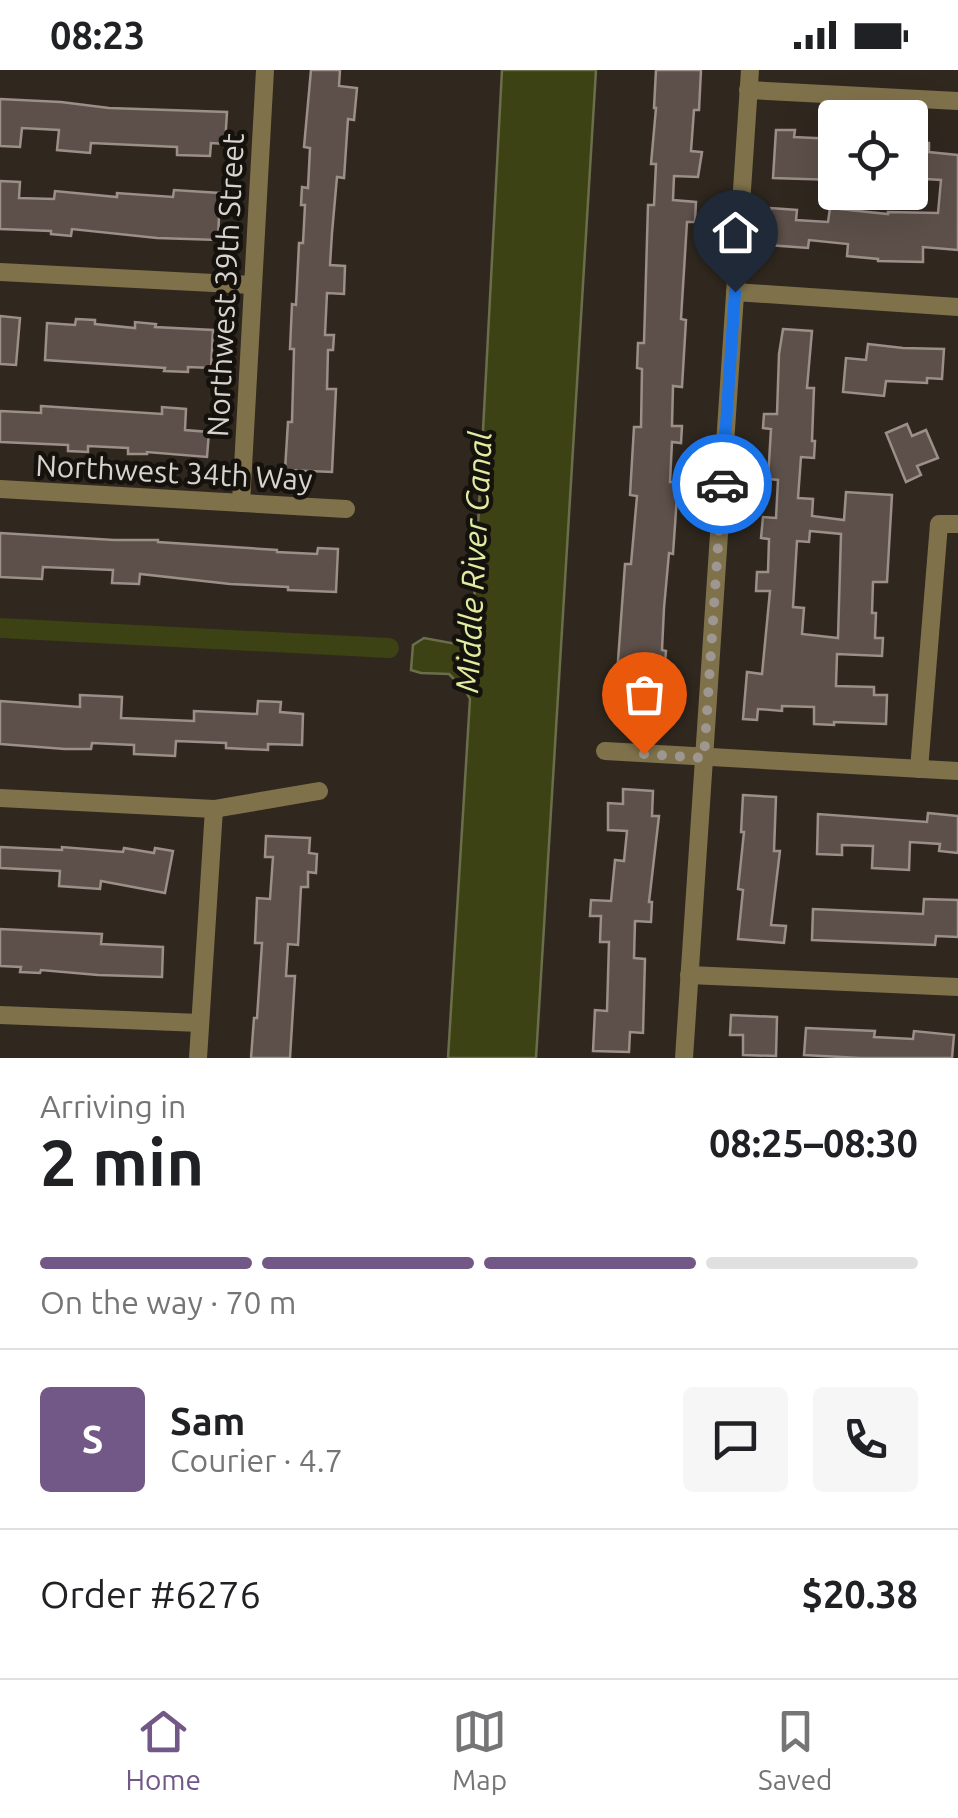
<!DOCTYPE html>
<html lang="en">
<head>
<meta charset="utf-8">
<style>
	body { margin:0; font-family:Ubuntu,sans-serif; background:#f6f6f6; color:#202124; height:100vh; display:flex; flex-direction:column; font-size:38px; white-space:nowrap }
	* { box-sizing:border-box; margin:0 }
	p { font-size:32px; color:#757577 }
	.icon { flex:none; width:55px; height:55px; fill:none; stroke:currentColor; stroke-width:2; stroke-linecap:round; stroke-linejoin:round }
	.map { position:relative; height:988px; overflow:hidden }
	.details { display:flex; flex-direction:column; background:#fff; flex:1 }
	.details>* { flex:none }
	.controls { position:absolute; left:818px; top:30px; display:grid; gap:20px }
	.controls a { display:grid; place-items:center; width:110px; height:110px; border-radius:10px; background:#fff; box-shadow:0 10px 40px #0002; font-size:50px }
	.pin { position:absolute; display:grid; place-items:center; width:85px; height:85px; color:#fff; margin:-102px -42px; border-radius:50% 50% 50% 0; rotate:-45deg; box-shadow:0 0 10px #0007 }
	.pin .icon { rotate:45deg }
	.courier { position:absolute; display:grid; place-items:center; width:100px; height:100px; margin:-50px; border:8px solid #1a73e8; border-radius:50%; background:#fff; color:#222; box-shadow:0 2px 12px #0007 }
	.head em { font-style:normal; font-weight:700 }
	.head div { display:flex; flex-direction:column-reverse }
	.head { display:flex; align-items:center; justify-content:space-between; height:170px; padding:0 40px }
	h1 { font-size:65px; font-weight:700; line-height:75px }
	.bar { display:grid; grid-template-columns:repeat(4,1fr); gap:15px 10px; align-content:center; height:120px; padding:0 40px }
	.bar i { height:12px; border-radius:8px; background:#e0e0e0 }
	.bar .on { background:#715886 }
	.bar p { grid-column:span 4 }
	.line { display:flex; align-items:center; gap:25px; padding:0 40px; border-top:2px solid #e0e0e0 }
	.line div { flex:1 }
	.round { display:grid; place-items:center; flex:none; width:105px; height:105px; border-radius:10px; background:#f6f6f6 }
	.status { display:flex; justify-content:space-between; align-items:center; height:70px; padding:0 50px; background:#fff; direction:ltr }
	.status svg { height:28px; fill:currentColor }
	.menu { display:flex; justify-content:space-around; align-items:center; height:140px; border-top:2px solid #e0e0e0; background:#fff; font-size:28px; color:#757577 }
	.menu a { display:grid; justify-items:center; gap:5px }
	.menu .on { color:#715886 }
	.map>svg:first-child { display:block }
	.water { fill:#3c4213; stroke:#6b6e4b; stroke-width:2.5 }
	.lines { fill:none; stroke-linecap:round; stroke-linejoin:round }
	.canal { stroke:#3c4213; stroke-width:20 }
	.building { fill:#5d504a; stroke:#9c8e88; stroke-width:2.5; fill-rule:evenodd }
	.minor { stroke:#7f724b; stroke-width:18 }
	.done { stroke:#9e9791; stroke-width:10; stroke-dasharray:0 18 }
	.route { stroke:#1a73e8; stroke-width:12 }
	.labels { text-anchor:middle; dominant-baseline:central; stroke-width:9; stroke-linejoin:round; paint-order:stroke }
	.street-label { font-size:30px; fill:#d9d3ce; stroke:#15120e }
	.water-label { font-size:32px; font-style:italic; fill:#dfeda0; stroke:#15120e }
</style>
</head>
<body>
<div class="status"><b>08:23</b><svg viewBox="0 0 49 12"><path d="M0 12V9h3v3zM5 12V6h3v6zM10 12V3h3v9zM15 12V0h3v12zM26 1h20v11H26zM47 4h2v5h-2z"/></svg></div>
<div class="map">
<svg width="958" height="988" viewBox="0 0 958 988">
	<rect width="100%" height="100%" fill="#30281f"/>
	<!-- water -->
	<polygon class="water" points="502,0 596,0 536,988 448,988 470,629 465,620 449,604 421,603 411,600 413,575 424,568 467,576 472,570"/>
	<g class="lines">
		<!-- canal -->
		<polyline class="canal" points="0,558 389,578"/>
	</g>
	<!-- building -->
	<g class="building">
		<polygon points="311,0 340,0 339,16 357,18 354,50 348,49 344,108 337,107 332,163 330,195 345,196 344,224 327,223 325,265 334,265 333,280 328,280 327,319 336,319 332,402 285,400 288,352 292,352 294,279 290,279 292,234 296,235 299,173 303,173 305,135 301,135 302,117 308,118 310,78 304,77"/>
		<polygon points="656,0 701,0 699,40 694,40 691,81 702,82 698,107 674,106 673,130 696,132 695,152 687,152 681,249 686,250 682,317 673,316 672,356 682,356 681,373 672,372 670,412 678,412 673,484 669,483 664,538 662,580 666,581 660,650 614,646 625,494 631,494 637,426 630,425 634,357 641,357 642,299 637,298 638,273 644,273 648,135 654,135 656,94 651,94 656,38 654,38"/>
		<polygon points="0,29 61,32 109,38 227,42 225,74 211,73 210,86 177,85 177,77 91,73 90,83 57,80 59,60 22,58 20,77 0,76"/>
		<polygon points="776,60 795,60 794,67 835,69 835,110 773,108"/>
		<polygon points="910,72 929,73 929,82 958,85 958,180 923,177 923,192 878,191 878,189 847,186 848,174 809,170 808,178 768,175 771,138 797,140 796,150 828,152 830,138 888,144 888,142 938,143 941,110 910,108"/>
		<polygon points="0,111 20,112 19,128 54,129 55,121 117,127 117,123 173,127 174,120 220,123 218,170 157,168 72,159 71,166 51,164 51,161 0,159"/>
		<polygon points="0,246 20,248 16,295 0,294"/>
		<polygon points="76,249 95,250 95,254 135,258 135,252 156,254 155,257 213,260 211,298 188,297 188,302 164,301 165,298 45,290 47,253 75,255"/>
		<path d="M783,259l29,2 -5,57h7l-2,53h3l-1,17 -13,-1 -3,41 15,1 -1,17 32,4 2,-28 46,3 -5,87h-14l-1,31h4l-1,25h8l-1,18 -45,-2 -1,32 38,1v8h13l-1,29 -52,-2v3l-20,-1v-17l-32,-1v5l-24,-2 -1,11 -14,-1 4,-47 15,2 8,-83h-14l1,-19h11l1,-33 -8,-1 2,-21 13,1 2,-38 -10,-1 3,-50 -8,-1 1,-14h13l2,-60zM810,461l31,3 -3,104 -36,-4 2,-26 -11,-1 4,-66 12,1z"/>
		<polygon points="868,274 903,278 944,279 942,309 927,308 927,313 886,311 884,326 843,322 846,288 866,290"/>
		<polygon points="41,336 162,344 162,337 186,339 185,360 209,362 207,387 147,382 147,384 128,384 128,378 88,376 88,382 68,381 68,375 0,372 0,341 41,343"/>
		<polygon points="907,354 912,366 926,360 938,388 917,396 921,405 906,412 886,363"/>
		<polygon points="0,463 114,470 158,470 158,472 277,480 277,482 317,484 318,478 338,479 336,522 288,520 288,517 230,514 140,504 139,514 112,513 113,500 43,497 42,509 0,507"/>
		<polygon points="80,625 122,627 121,648 194,651 194,641 257,644 258,631 281,632 280,642 303,644 302,675 268,674 268,680 226,678 226,673 176,671 175,686 134,684 134,675 92,673 91,679 65,679 0,674 0,631 80,637"/>
		<polygon points="623,719 653,721 652,746 659,746 649,832 652,832 651,852 635,851 634,888 645,889 643,963 630,962 629,982 593,981 595,940 607,941 609,872 600,872 601,846 590,846 591,830 611,831 615,790 624,791 627,761 608,760 608,733 623,734"/>
		<polygon points="743,725 776,727 774,781 780,781 771,855 786,856 784,873 738,869 743,820 738,819 744,762 741,762"/>
		<polygon points="928,743 958,746 958,783 939,781 940,774 910,772 909,800 872,798 873,776 842,775 842,785 817,784 818,744 927,752"/>
		<polygon points="266,766 310,768 309,783 317,784 316,803 308,802 308,817 301,817 298,875 288,874 286,906 295,906 290,988 251,988 254,948 257,948 262,873 255,873 257,828 270,829 273,787 265,787"/>
		<polygon points="0,777 62,780 62,777 123,782 124,778 154,783 155,778 173,781 165,823 101,811 100,819 59,816 60,801 0,798"/>
		<polygon points="924,829 958,830 958,867 936,866 935,875 812,870 813,839 923,844"/>
		<polygon points="0,859 102,864 101,874 163,877 162,907 98,905 41,900 40,903 20,902 21,897 0,896"/>
		<polygon points="731,945 777,947 776,986 743,985 743,965 730,965"/>
		<polygon points="806,958 875,961 874,967 913,969 914,961 954,965 952,988 860,988 804,985"/>
	</g>
	<g class="lines">
		<!-- minor -->
		<g class="minor">
			<polyline points="748,20 958,31"/>
			<polyline points="0,202 252,215"/>
			<polyline points="735,222 958,237"/>
			<polyline points="0,419 346,439"/>
			<polyline points="241,433 265,0"/>
			<polyline points="605,681 958,701"/>
			<polyline points="919,699 939,454 958,454"/>
			<polyline points="0,728 214,739 319,721"/>
			<polyline points="689,905 958,917"/>
			<polyline points="0,945 200,953"/>
			<polyline points="198,988 214,739"/>
			<polyline points="684,988 750,0"/>
		</g>
	</g>
	<g class="lines">
		<!-- done -->
		<polyline class="done" points="644,684 704,688 722,414"/>
		<!-- route -->
		<polyline class="route" points="722,414 735,222"/>
	</g>
	<g class="labels">
		<!-- street labels -->
		<g class="street-label">
			<text transform="translate(225 215) rotate(-87)">Northwest 39th Street</text>
			<text transform="translate(174 402) rotate(3)">Northwest 34th Way</text>
		</g>
		<!-- water labels -->
		<g class="water-label">
			<text transform="translate(473 492) rotate(-87)">Middle River Canal</text>
		</g>
	</g>
</svg>
<div class="controls">
<a><svg class="icon" aria-label="locate" viewBox="0 0 24 24"><circle cx="12" cy="12" r="6"/><path d="M12 2v4M12 18v4M2 12h4M18 12h4"/></svg></a>
</div>
<div class="pin" style="left:644px;top:684px;background:#ea580c"><svg class="icon" aria-label="bag" viewBox="0 0 24 24"><path d="M5 8h14l-1 12H6zM9 8a3 3 0 0 1 6 0"/></svg></div>
<div class="pin" style="left:735px;top:222px;background:#1f2937"><svg class="icon" aria-label="home" viewBox="0 0 24 24"><path d="M3 11l9-7 9 7M6 9v11h12V9"/></svg></div>
<div class="courier" style="left:722px;top:414px"><svg class="icon" aria-label="car" viewBox="0 0 24 24"><path d="M5 17H2v-5l4-1 3-4h7l3 4 3 1v5h-3M9 17h6M6 11h13"/><circle cx="7" cy="17" r="2"/><circle cx="17" cy="17" r="2"/></svg></div>
</div>
<section class="details">
<div class="head"><div><h1>2 min</h1><p>Arriving in</p></div><em>08:25–08:30</em></div>
<div class="bar"><i class="on"></i><i class="on"></i><i class="on"></i><i></i><p>On the way · 70 m</p></div>
<div class="line" style="height:180px"><b class="round" style="background:#715886;color:#fff">S</b><div><b>Sam</b><p>Courier · 4.7</p></div><a class="round"><svg class="icon" aria-label="chat" viewBox="0 0 24 24"><path d="M4 5h16v11H9l-5 4z"/></svg></a><a class="round"><svg class="icon" aria-label="phone" viewBox="0 0 24 24"><path d="M5 4h4l2 5-3 2q2 4 5 5l2-3 5 2v4C11 20 4 13 5 4z"/></svg></a></div>
<div class="line" style="height:130px"><div>Order #6276</div><b>$20.38</b></div>
</section>
<nav class="menu">
<a class="on"><svg class="icon" aria-label="home" viewBox="0 0 24 24"><path d="M3 11l9-7 9 7M6 9v11h12V9"/></svg>Home</a>
<a><svg class="icon" aria-label="map" viewBox="0 0 24 24"><path d="M3 6l6-2 6 2 6-2v14l-6 2-6-2-6 2zM9 4v14M15 6v14"/></svg>Map</a>
<a><svg class="icon" aria-label="saved" viewBox="0 0 24 24"><path d="M7 4h10v16l-5-4-5 4z"/></svg>Saved</a>
</nav>
</body>
</html>
